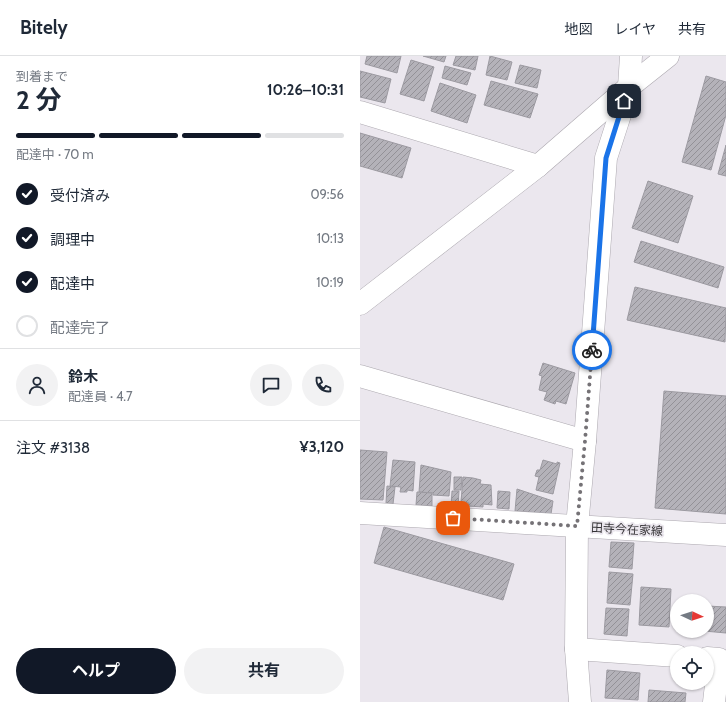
<!DOCTYPE html>
<html lang="ja">
<head>
<meta charset="utf-8">
<style>
	body { margin:0; font-family:Cabin,"Noto Sans JP",sans-serif; background:#f2f2f3; color:#1f2937; height:100vh; display:flex; flex-direction:column; font-size:15px; white-space:nowrap }
	* { box-sizing:border-box; margin:0 }
	p { font-size:13px; color:#747a83 }
	.icon { flex:none; width:22px; height:22px; fill:none; stroke:currentColor; stroke-width:2; stroke-linecap:round; stroke-linejoin:round }
	.map { position:relative; flex:1; overflow:hidden }
	.side { display:flex; flex-direction:column; background:#fff; width:360px }
	.side>* { flex:none }
	.needle { width:26px; rotate:94deg }
	.fabs { position:absolute; left:310px; top:538px; display:grid; gap:8px }
	.fabs a { display:grid; place-items:center; width:44px; height:44px; border-radius:50%; background:#fff; box-shadow:0 1px 3px #0004; font-size:20px }
	.pin { position:absolute; display:grid; place-items:center; width:34px; height:34px; color:#fff; margin:-17px; border-radius:8px; box-shadow:0 2px 6px #0006 }
	.courier { position:absolute; display:grid; place-items:center; width:40px; height:40px; margin:-20px; border:3px solid #1a73e8; border-radius:50%; background:#fff; color:#222; box-shadow:0 1px 5px #0007 }
	.overview em { font-style:normal; font-weight:700 }
	.overview div { display:flex; flex-direction:column-reverse }
	.overview { display:flex; align-items:center; justify-content:space-between; height:68px; padding:0 16px }
	h1 { font-size:26px; font-weight:700; line-height:30px }
	.bar { display:grid; grid-template-columns:repeat(4,1fr); gap:6px 4px; align-content:center; height:48px; padding:0 16px }
	.bar i { height:5px; border-radius:3px; background:#e0e1e3 }
	.bar .selected { background:#111827 }
	.bar p { grid-column:span 4 }
	.line { display:flex; align-items:center; gap:10px; padding:0 16px; border-top:1px solid #e0e1e3 }
	.line div { flex:1 }
	.round { display:grid; place-items:center; flex:none; width:42px; height:42px; border-radius:21px; background:#f2f2f3 }
	ol { padding:0 16px; list-style:none }
	li { display:flex; align-items:center; gap:12px; height:44px }
	li p { margin-inline-start:auto }
	li .icon { padding:4px; border-radius:50%; background:#111827; color:#fff; stroke-width:4 }
	li:last-child { color:#747a83 }
	li i { width:22px; height:22px; border:2px solid #e0e1e3; border-radius:50% }
	.cta { display:flex; gap:8px; margin-top:auto; padding:8px 16px }
	.cta a { flex:1; height:46px; border-radius:24px; background:#111827; color:#fff; font-size:16px; font-weight:700; line-height:46px; text-align:center }
	.cta a+a { background:#f2f2f3; color:#1f2937 }
	header { display:flex; align-items:center; gap:24px; box-sizing:border-box; height:56px; padding:0 20px; background:#fff; border-bottom:1px solid #e0e1e3 }
	header strong { font-size:19px }
	nav { display:flex; gap:22px; margin-inline-start:auto; font-size:14px }
	main { display:flex; flex:1; min-height:0 }
	.map>svg:first-child { display:block }
	.building { fill:url(#building-hatch); stroke:#9c9aa1 }
	.lines { fill:none; stroke-linecap:round; stroke-linejoin:round }
	.street-casing { stroke:#aca8af; stroke-width:23 }
	.secondary-casing { stroke:#aca8af; stroke-width:23 }
	.street { stroke:#fff; stroke-width:22 }
	.secondary { stroke:#fff; stroke-width:22 }
	.done { stroke:#757276; stroke-width:4; stroke-dasharray:0 7.2 }
	.route { stroke:#1a73e8; stroke-width:5 }
	.labels { text-anchor:middle; dominant-baseline:central; stroke-width:3.5; stroke-linejoin:round; paint-order:stroke }
	.street-label { font-size:12px; fill:#353336; stroke:#ebe7ee }
</style>
</head>
<body>
<header>
<strong>Bitely</strong>
<nav><a>地図</a><a>レイヤ</a><a>共有</a></nav>
</header>
<main>
<section class="side">
<div class="overview"><div><h1>2 分</h1><p>到着まで</p></div><em>10:26–10:31</em></div>
<div class="bar"><i class="selected"></i><i class="selected"></i><i class="selected"></i><i></i><p>配達中 · 70 m</p></div>
<ol>
<li><svg class="icon" aria-label="check" viewBox="0 0 24 24"><path d="M5 12l5 5 9-10"/></svg>受付済み<p>09:56</p></li>
<li><svg class="icon" aria-label="check" viewBox="0 0 24 24"><path d="M5 12l5 5 9-10"/></svg>調理中<p>10:13</p></li>
<li><svg class="icon" aria-label="check" viewBox="0 0 24 24"><path d="M5 12l5 5 9-10"/></svg>配達中<p>10:19</p></li>
<li><i></i>配達完了</li>
</ol>
<div class="line" style="height:72px"><a class="round"><svg class="icon" aria-label="person" viewBox="0 0 24 24"><circle cx="12" cy="8" r="4"/><path d="M4 21q1-7 8-7t8 7"/></svg></a><div><b>鈴木</b><p>配達員 · 4.7</p></div><a class="round"><svg class="icon" aria-label="chat" viewBox="0 0 24 24"><path d="M4 5h16v11H9l-5 4z"/></svg></a><a class="round"><svg class="icon" aria-label="phone" viewBox="0 0 24 24"><path d="M5 4h4l2 5-3 2q2 4 5 5l2-3 5 2v4C11 20 4 13 5 4z"/></svg></a></div>
<div class="line" style="height:52px"><div>注文 #3138</div><b>¥3,120</b></div>
<div class="cta"><a>ヘルプ</a><a>共有</a></div>
</section>
<div class="map">
<svg width="366" height="646" viewBox="0 0 366 646">
	<defs>
		<pattern id="building-hatch" width="6" height="6" patternUnits="userSpaceOnUse"><rect width="6" height="6" fill="#b4b2b9"/><path d="M-1 1l2-2M0 6l6-6M5 7l2-2" fill="none" stroke="#939197"/></pattern>
	</defs>
	<rect width="100%" height="100%" fill="#ebe7ee"/>
	<!-- building -->
	<g class="building">
		<polygon points="7,0 41,0 37,17 5,8"/>
		<polygon points="63,0 86,0 84,6"/>
		<polygon points="96,0 118,0 115,14 93,9"/>
		<polygon points="130,0 152,6 147,24 126,19"/>
		<polygon points="51,4 74,11 64,45 40,38"/>
		<polygon points="160,9 181,14 177,32 155,27"/>
		<polygon points="85,10 111,17 107,29 82,22"/>
		<polygon points="0,15 31,23 25,47 0,41"/>
		<polygon points="346,20 366,26 366,59 351,114 322,106"/>
		<polygon points="131,25 178,38 170,62 124,49"/>
		<polygon points="80,27 116,39 107,67 71,55"/>
		<polygon points="0,77 51,92 42,122 0,110"/>
		<polygon points="366,89 366,120 358,118"/>
		<polygon points="288,125 333,140 318,187 272,172"/>
		<polygon points="281,185 364,211 358,232 274,206"/>
		<polygon points="275,231 366,252 365,286 267,264"/>
		<polygon points="183,307 215,317 206,348 196,345 195,348 184,344 187,336 179,334 182,320 179,319"/>
		<polygon points="304,335 366,340 366,458 295,452"/>
		<polygon points="0,394 27,396 23,444 0,443"/>
		<polygon points="33,404 55,406 53,435 47,434 47,436 40,436 41,431 30,430"/>
		<polygon points="183,404 197,408 197,406 200,407 193,438 176,434 179,421 175,420 177,414 180,414"/>
		<polygon points="61,409 91,416 89,440 73,439 73,437 59,436"/>
		<polygon points="94,421 102,421 101,434 94,434"/>
		<polygon points="103,421 113,422 121,424 120,428 131,429 132,449 123,448 123,451 108,450 109,447 101,446"/>
		<polygon points="27,430 35,431 33,448 26,447"/>
		<polygon points="157,433 193,445 191,458 155,455"/>
		<polygon points="92,435 99,435 98,451 91,451"/>
		<polygon points="138,435 150,436 149,453 137,452"/>
		<polygon points="57,436 72,437 72,450 56,449"/>
		<polygon points="24,471 154,508 143,544 14,507"/>
		<polygon points="251,486 274,487 272,513 249,511"/>
		<polygon points="249,516 273,518 270,549 247,547"/>
		<polygon points="281,531 311,533 309,571 279,569"/>
		<polygon points="347,550 366,551 366,577 344,575 347,575"/>
		<polygon points="246,552 269,553 267,580 244,578"/>
		<polygon points="247,614 280,617 278,644 245,642"/>
		<polygon points="289,634 326,637 325,646 288,646"/>
	</g>
	<g class="lines">
		<!-- street casing -->
		<g class="street-casing">
			<g id="street">
				<polyline points="0,56 178,110"/>
				<polyline points="0,320 225,385"/>
				<polyline points="216,593 317,600"/>
				<polyline points="347,602 359,603 354,646"/>
				<polyline points="220,646 216,593 217,470 225,385 246,102 269,31 271,0"/>
			</g>
		</g>
		<!-- secondary casing -->
		<g class="secondary-casing">
			<g id="secondary">
				<polyline points="0,248 178,110 269,31 308,0"/>
				<polyline points="0,457 366,479"/>
			</g>
		</g>
		<!-- street -->
		<use href="#street" class="street"/>
		<!-- secondary -->
		<use href="#secondary" class="secondary"/>
	</g>
	<g class="lines">
		<!-- done -->
		<polyline class="done" points="93,462 217,470 225,385 232,294"/>
		<!-- route -->
		<polyline class="route" points="232,294 246,102 264,45"/>
	</g>
	<g class="labels">
		<!-- street labels -->
		<g class="street-label">
			<text transform="translate(267 473) rotate(3)">田寺今在家線</text>
		</g>
	</g>
</svg>
<div class="fabs">
<a><svg class="needle" viewBox="-14 -14 28 28"><path d="M0-13l5 13h-10z" fill="#e53935"/><path d="M0 13l5-13h-10z" fill="#747a83"/></svg></a>
<a><svg class="icon" aria-label="locate" viewBox="0 0 24 24"><circle cx="12" cy="12" r="6"/><path d="M12 2v4M12 18v4M2 12h4M18 12h4"/></svg></a>
</div>
<div class="pin" style="left:93px;top:462px;background:#ea580c"><svg class="icon" aria-label="bag" viewBox="0 0 24 24"><path d="M5 8h14l-1 12H6zM9 8a3 3 0 0 1 6 0"/></svg></div>
<div class="pin" style="left:264px;top:45px;background:#1f2937"><svg class="icon" aria-label="home" viewBox="0 0 24 24"><path d="M3 11l9-7 9 7M6 9v11h12V9"/></svg></div>
<div class="courier" style="left:232px;top:294px"><svg class="icon" aria-label="bike" viewBox="0 0 24 24"><circle cx="6" cy="16" r="4"/><circle cx="18" cy="16" r="4"/><path d="M6 16l4-8h5l3 8M10 8l3 8H6M13 5h3"/></svg></div>
</div>
</main>
</body>
</html>
